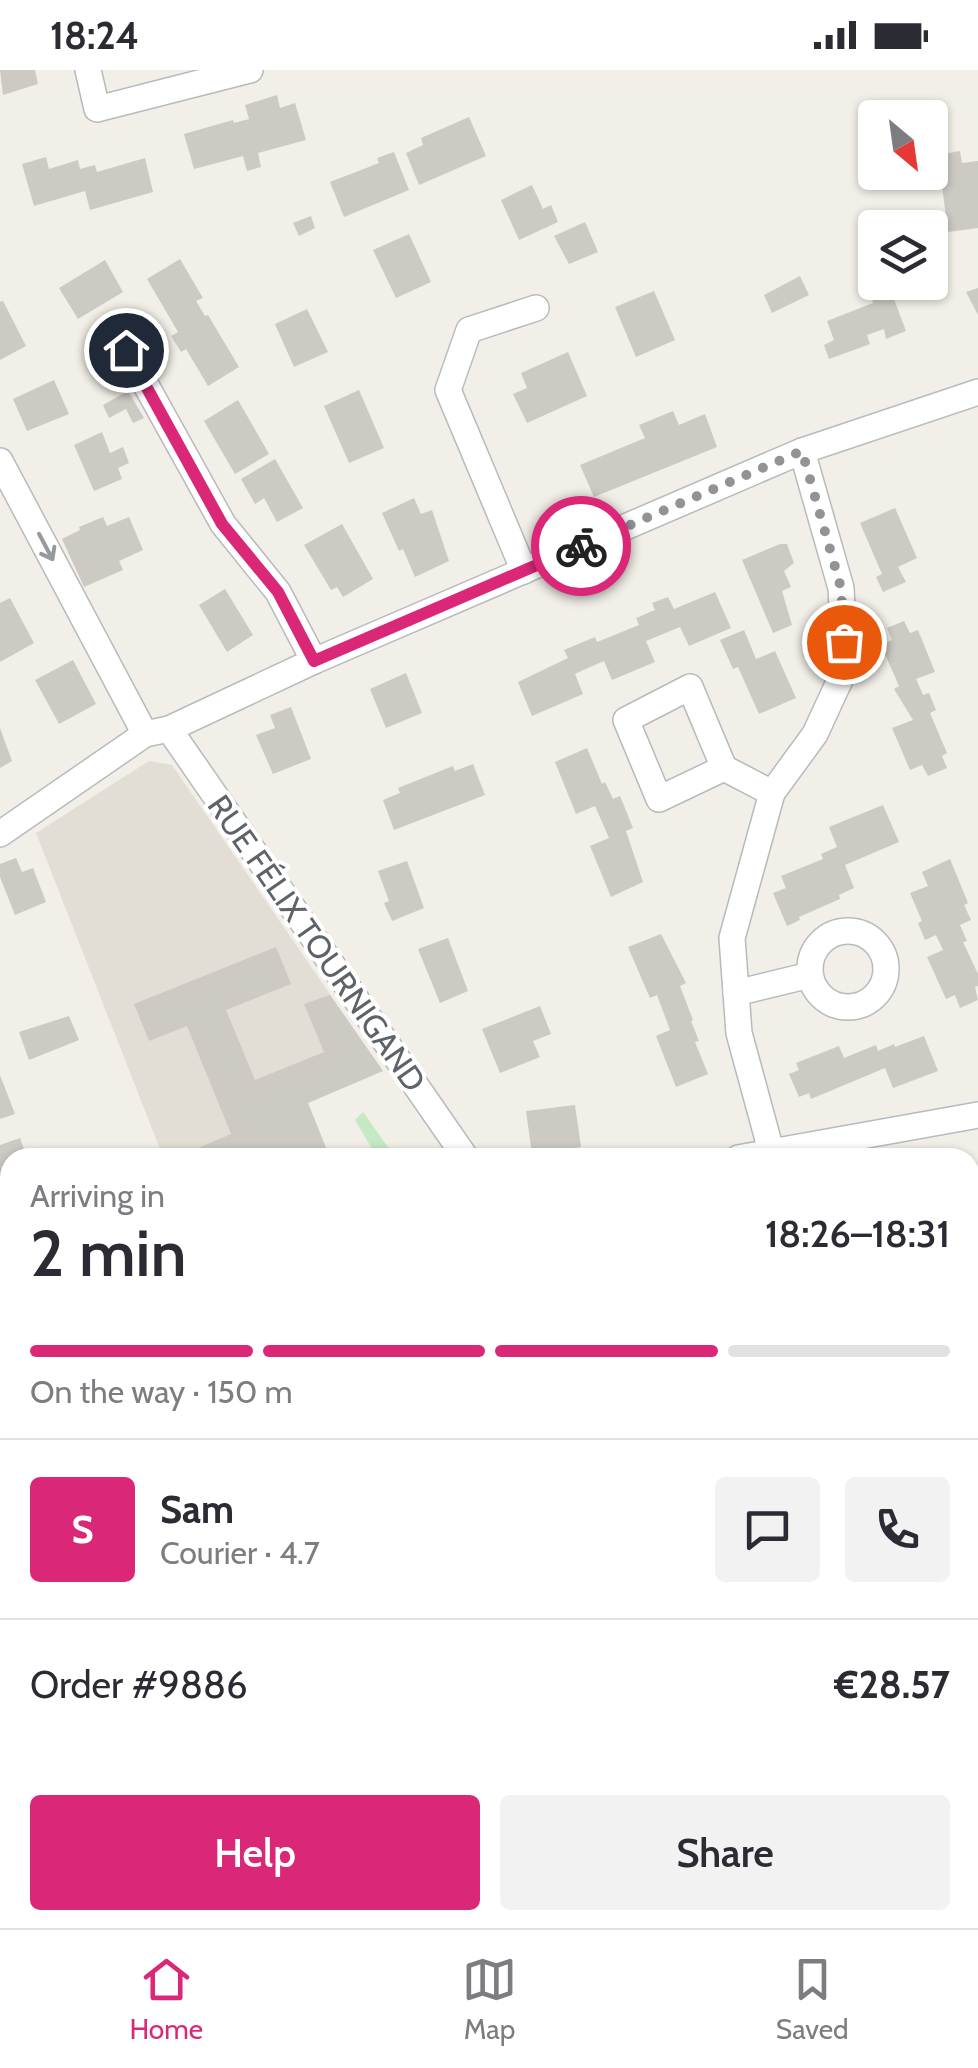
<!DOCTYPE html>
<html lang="en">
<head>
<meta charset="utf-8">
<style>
	body { margin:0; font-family:Cabin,sans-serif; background:#f2f2f3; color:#2b2b33; height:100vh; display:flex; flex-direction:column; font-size:38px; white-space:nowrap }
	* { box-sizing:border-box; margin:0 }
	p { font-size:32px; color:#7c7c81 }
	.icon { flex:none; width:55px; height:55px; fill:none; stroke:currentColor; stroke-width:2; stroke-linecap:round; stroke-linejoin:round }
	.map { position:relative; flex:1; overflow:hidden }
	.sheet { position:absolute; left:0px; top:1078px; width:980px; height:782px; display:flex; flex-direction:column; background:#fff; border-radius:30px 30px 0 0; box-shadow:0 2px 8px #0004 }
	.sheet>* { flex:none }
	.needle { width:65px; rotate:151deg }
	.fabs { position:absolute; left:858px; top:30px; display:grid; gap:20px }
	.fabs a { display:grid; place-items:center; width:90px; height:90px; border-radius:10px; background:#fff; box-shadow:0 2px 8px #0004; font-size:50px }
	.pin { position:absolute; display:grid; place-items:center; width:85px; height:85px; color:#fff; margin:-42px; border:5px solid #fff; border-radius:50%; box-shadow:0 2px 10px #0007 }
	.courier { position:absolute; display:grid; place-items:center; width:100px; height:100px; margin:-50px; border:8px solid #db2777; border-radius:50%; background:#fff; color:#222; box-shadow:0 2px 12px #0007 }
	.summary em { font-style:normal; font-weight:600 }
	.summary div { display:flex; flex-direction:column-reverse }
	.summary { display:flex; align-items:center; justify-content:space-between; height:170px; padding:0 30px }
	h1 { font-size:65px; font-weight:600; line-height:75px }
	.bar { display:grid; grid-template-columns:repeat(4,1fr); gap:15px 10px; align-content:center; height:120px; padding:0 30px }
	.bar i { height:12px; border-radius:8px; background:#e1e1e2 }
	.bar .active { background:#db2777 }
	.bar p { grid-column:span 4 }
	.line { display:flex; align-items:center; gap:25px; padding:0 30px; border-top:2px solid #e1e1e2 }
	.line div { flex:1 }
	.round { display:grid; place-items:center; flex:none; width:105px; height:105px; border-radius:10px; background:#f2f2f3 }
	.cta { display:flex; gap:20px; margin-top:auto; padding:20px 30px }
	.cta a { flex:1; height:115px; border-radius:10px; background:#db2777; color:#fff; font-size:40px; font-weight:600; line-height:115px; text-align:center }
	.cta a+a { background:#f2f2f3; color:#2b2b33 }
	.status { display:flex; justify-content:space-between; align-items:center; height:70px; padding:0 50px; background:#fff; direction:ltr }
	.status svg { height:28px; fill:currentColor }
	.menu { display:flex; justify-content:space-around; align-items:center; height:140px; border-top:2px solid #e1e1e2; background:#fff; font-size:28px; color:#7c7c81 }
	.menu a { display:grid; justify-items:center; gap:5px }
	.menu .active { color:#db2777 }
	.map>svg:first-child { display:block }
	.education { fill:#e2ded5 }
	.green { fill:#c4eac3 }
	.building { fill:#cdcac4 }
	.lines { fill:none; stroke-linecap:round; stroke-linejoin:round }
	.lane-casing { stroke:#b7babe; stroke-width:15 }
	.street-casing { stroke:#b7babe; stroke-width:28 }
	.secondary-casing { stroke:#b8bcc1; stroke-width:35 }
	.primary-casing { stroke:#fac758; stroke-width:40 }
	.lane { stroke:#fff; stroke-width:12 }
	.street { stroke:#fff; stroke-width:25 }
	.secondary { stroke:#fff; stroke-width:32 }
	.primary { stroke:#ffefaf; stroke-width:38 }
	.oneway { stroke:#969a9d }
	.done { stroke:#919494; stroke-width:10; stroke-dasharray:0 18 }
	.route { stroke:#db2777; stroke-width:12 }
	.labels { text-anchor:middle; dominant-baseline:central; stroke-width:8; stroke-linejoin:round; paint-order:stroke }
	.street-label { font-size:32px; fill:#5e6368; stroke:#fff }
</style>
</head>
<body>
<div class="status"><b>18:24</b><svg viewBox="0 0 49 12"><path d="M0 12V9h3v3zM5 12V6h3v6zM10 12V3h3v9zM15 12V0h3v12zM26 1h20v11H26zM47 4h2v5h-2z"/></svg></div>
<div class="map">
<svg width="978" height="1858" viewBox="0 0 978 1858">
	<rect width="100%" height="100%" fill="#f1efe7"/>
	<!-- education -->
	<polygon class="education" points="149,691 172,695 383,1001 308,1033 330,1087 154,1087 162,1084 36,763"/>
	<!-- green -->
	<polygon class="green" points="363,1042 395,1087 377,1087 355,1050"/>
	<!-- building -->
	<g class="building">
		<polygon points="0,0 35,0 38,14 3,25"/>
		<polygon points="277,25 280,38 295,33 306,70 258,83 261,97 247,101 243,86 194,99 184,64 233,50 234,53 249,49 245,35"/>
		<polygon points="469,47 486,86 419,115 406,83 423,75 421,68"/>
		<polygon points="960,81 962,93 978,91 978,158 948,162 938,85"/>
		<polygon points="394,82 409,120 344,147 330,112 379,93 377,88"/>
		<polygon points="46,87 49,99 78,90 80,99 95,95 97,102 145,88 153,122 90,140 85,121 34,136 22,94"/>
		<polygon points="532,115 543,139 551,135 558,152 519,170 501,130"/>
		<polygon points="311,146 315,158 299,166 293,153"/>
		<polygon points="585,152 598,182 569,194 554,166"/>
		<polygon points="409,164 431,212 396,228 373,180"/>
		<polygon points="180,189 203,228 196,231 205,246 208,245 239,297 208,316 186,279 181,282 171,266 178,262 147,209"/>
		<polygon points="105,190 123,222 78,249 59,218"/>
		<polygon points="800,206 809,225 772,243 764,225"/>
		<polygon points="978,218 978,245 966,222"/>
		<polygon points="654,221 675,270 636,287 615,237"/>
		<polygon points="891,221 906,261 886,269 884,259 867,265 870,274 829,289 824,275 834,270 827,251 873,233 872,228"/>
		<polygon points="3,231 26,276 0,290 0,232"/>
		<polygon points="307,239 328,282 294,297 275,254"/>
		<polygon points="568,282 587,326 527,353 513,324 527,318 521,303"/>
		<polygon points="54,310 69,344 27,361 13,329"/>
		<polygon points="359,320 384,378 349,393 324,336"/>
		<polygon points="128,321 144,348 133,353 126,339 109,348 103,335"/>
		<polygon points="238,330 269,384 235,404 204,351"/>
		<polygon points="673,341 679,355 705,344 717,377 594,427 580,395 645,368 639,355"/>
		<polygon points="102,362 110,383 123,377 129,393 118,398 122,409 94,421 74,375"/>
		<polygon points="275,389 303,438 277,452 264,428 255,434 241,409"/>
		<polygon points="414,428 421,444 432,440 449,491 415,507 403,479 399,481 382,443"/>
		<polygon points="895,438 917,488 898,497 906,512 883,522 876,507 882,504 860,453"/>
		<polygon points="103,447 107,456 129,447 143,480 119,491 123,500 84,517 62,469 80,460 79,457"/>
		<polygon points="342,454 373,509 343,527 337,517 331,520 304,475"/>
		<polygon points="780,474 787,474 794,493 784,501 791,517 782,521 792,555 773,563 742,490"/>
		<polygon points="225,519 253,565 227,582 199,535"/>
		<polygon points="715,522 731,558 689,576 680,557 646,571 655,592 612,610 604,591 590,597 575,604 583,624 532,646 518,612 568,588 564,580 595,567 597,572 639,555 636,548 655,540 652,533 668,527 674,539"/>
		<polygon points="10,528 34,573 0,592 0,533"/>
		<polygon points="904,551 910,563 918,560 935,602 916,609 923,625 929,623 936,640 930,643 947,683 942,686 947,698 928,706 922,695 910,700 892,658 913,650 894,619 899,616 881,575 892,570 887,558"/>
		<polygon points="744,560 756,589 775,581 796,628 759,644 738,597 733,599 720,570"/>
		<polygon points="73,590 96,634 59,654 35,610"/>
		<polygon points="406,603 422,643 386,658 370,619"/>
		<polygon points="291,637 311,689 273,704 256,665 275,658 270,645"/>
		<polygon points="0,658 12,691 0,698"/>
		<polygon points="587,678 602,714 605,712 613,729 620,726 633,758 626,761 643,812 611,827 590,776 609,768 595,736 576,744 555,692"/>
		<polygon points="473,694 485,725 394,760 383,730 400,723 398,718 453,696 455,701"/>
		<polygon points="883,735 899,772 845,795 854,818 839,825 840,829 799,847 800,850 787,856 773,823 786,818 781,806 823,789 821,784 837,777 829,757"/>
		<polygon points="16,788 22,802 33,798 46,832 15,845 0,807 0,794"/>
		<polygon points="950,789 968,833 964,835 971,850 960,855 967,871 963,872 978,904 978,916 975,917 978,930 960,938 955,925 946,929 927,887 943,880 936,865 925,870 918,853 922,851 910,823 928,816 922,802"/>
		<polygon points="407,791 424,838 392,851 384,833 389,831 378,801"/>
		<polygon points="661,864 686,913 680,916 693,950 691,951 699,971 695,972 708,1004 676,1017 656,966 670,960 657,925 650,928 628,877"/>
		<polygon points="448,868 468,921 440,933 418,879"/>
		<polygon points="276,877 291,914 226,940 255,1010 324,982 304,934 330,925 383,1001 308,1033 330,1088 192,1088 189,1082 231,1064 187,956 149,971 134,934"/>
		<polygon points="540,936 551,964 533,971 540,987 500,1003 482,959"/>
		<polygon points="69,946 79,970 29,990 19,962"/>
		<polygon points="924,966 938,1001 893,1018 885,998 811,1029 809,1023 799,1027 789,1004 799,1000 796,993 839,976 844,988 876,975 878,981 894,974 895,977"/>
		<polygon points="0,1005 15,1044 0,1049"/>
		<polygon points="575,1035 581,1077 532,1084 526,1041"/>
		<polygon points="20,1068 27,1087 37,1082 39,1088 10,1088 10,1128 7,1129 0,1112 0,1075"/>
		<polygon points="978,1167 978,1259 970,1240 970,1171"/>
		<polygon points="970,1740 978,1753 978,1824 970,1812"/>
		<polygon points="317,1850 358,1850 365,1858 323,1858"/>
		<polygon points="835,1850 860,1850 868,1858 832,1858 830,1854"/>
		<polygon points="880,1850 948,1850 936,1858 885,1858"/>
	</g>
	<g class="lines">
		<!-- lane casing -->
		<g class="lane-casing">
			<polyline id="lane" points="970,1825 978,1834"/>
		</g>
		<!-- street casing -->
		<g class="street-casing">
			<g id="street">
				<polyline points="88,0 97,39 250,0"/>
				<polyline points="127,281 223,454 278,522 314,591"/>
				<polyline points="0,391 145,664"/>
				<polyline points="524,501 448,320 469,260 536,238"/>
				<polygon points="690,617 724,698 659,729 626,650"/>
				<polyline points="169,659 466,1088"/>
				<polyline points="724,698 772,723"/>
				<polyline points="0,764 145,664 169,659 314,591 802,381 978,322"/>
				<circle cx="848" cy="899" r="38"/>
				<polyline points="736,923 810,905"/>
				<polyline points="738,1088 978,1045"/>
				<polyline points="773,1088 739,963 732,868 772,723 815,664 845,599 841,518 802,381"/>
				<polyline points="0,1558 10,1556"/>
				<polyline points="629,1850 634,1858"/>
				<polyline points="963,1858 978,1847"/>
			</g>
		</g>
		<!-- secondary casing -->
		<g class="secondary-casing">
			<polyline id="secondary" points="0,1307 10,1326"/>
		</g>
		<!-- primary casing -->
		<g class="primary-casing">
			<g id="primary">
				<polyline points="970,1689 978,1685"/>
				<polyline points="575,1858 595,1850"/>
			</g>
		</g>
		<!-- lane -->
		<use href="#lane" class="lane"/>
		<!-- street -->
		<use href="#street" class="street"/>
		<!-- secondary -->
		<use href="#secondary" class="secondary"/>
		<!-- primary -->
		<use href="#primary" class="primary"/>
	</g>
	<!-- one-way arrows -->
	<defs><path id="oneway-shaft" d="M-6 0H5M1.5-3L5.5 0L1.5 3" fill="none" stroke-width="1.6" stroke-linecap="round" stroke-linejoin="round" transform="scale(2.5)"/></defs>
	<use class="oneway" href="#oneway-shaft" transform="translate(46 477) rotate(62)"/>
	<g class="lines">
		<!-- done -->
		<polyline class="done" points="581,476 802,381 841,518 844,572"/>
		<!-- route -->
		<polyline class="route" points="126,280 222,454 278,522 314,591 581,476"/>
	</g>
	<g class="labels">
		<!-- street labels -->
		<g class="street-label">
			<text transform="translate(317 873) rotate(55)">RUE FÉLIX TOURNIGAND</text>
		</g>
	</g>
</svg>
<div class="fabs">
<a><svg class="needle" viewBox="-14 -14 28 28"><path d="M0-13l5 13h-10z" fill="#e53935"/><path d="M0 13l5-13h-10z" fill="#7c7c81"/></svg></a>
<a><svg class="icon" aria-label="layers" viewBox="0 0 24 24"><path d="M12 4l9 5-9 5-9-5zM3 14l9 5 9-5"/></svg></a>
</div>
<div class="pin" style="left:844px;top:572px;background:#ea580c"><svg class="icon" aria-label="bag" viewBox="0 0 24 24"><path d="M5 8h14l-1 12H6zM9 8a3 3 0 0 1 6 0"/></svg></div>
<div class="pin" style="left:126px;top:280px;background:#1f2937"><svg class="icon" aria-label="home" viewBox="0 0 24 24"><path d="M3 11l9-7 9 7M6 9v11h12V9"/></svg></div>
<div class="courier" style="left:581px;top:476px"><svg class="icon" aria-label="bike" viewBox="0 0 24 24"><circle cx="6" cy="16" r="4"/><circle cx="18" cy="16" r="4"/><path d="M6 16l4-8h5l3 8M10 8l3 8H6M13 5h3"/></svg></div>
<section class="sheet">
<div class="summary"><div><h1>2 min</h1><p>Arriving in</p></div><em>18:26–18:31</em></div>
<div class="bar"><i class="active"></i><i class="active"></i><i class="active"></i><i></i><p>On the way · 150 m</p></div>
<div class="line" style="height:180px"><b class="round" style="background:#db2777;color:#fff">S</b><div><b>Sam</b><p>Courier · 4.7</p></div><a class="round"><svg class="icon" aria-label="chat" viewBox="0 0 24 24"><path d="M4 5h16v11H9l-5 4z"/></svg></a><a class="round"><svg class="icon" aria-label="phone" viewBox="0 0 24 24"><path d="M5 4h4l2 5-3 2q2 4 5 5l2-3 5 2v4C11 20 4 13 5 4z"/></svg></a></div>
<div class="line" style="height:130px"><div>Order #9886</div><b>€28.57</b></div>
<div class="cta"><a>Help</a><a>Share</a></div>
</section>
</div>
<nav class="menu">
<a class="active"><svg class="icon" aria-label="home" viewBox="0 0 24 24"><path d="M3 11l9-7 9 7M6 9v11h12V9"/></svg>Home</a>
<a><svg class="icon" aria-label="map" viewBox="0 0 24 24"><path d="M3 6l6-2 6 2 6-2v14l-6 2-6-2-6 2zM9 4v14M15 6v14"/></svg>Map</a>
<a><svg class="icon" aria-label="saved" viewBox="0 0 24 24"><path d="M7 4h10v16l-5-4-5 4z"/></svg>Saved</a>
</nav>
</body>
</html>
